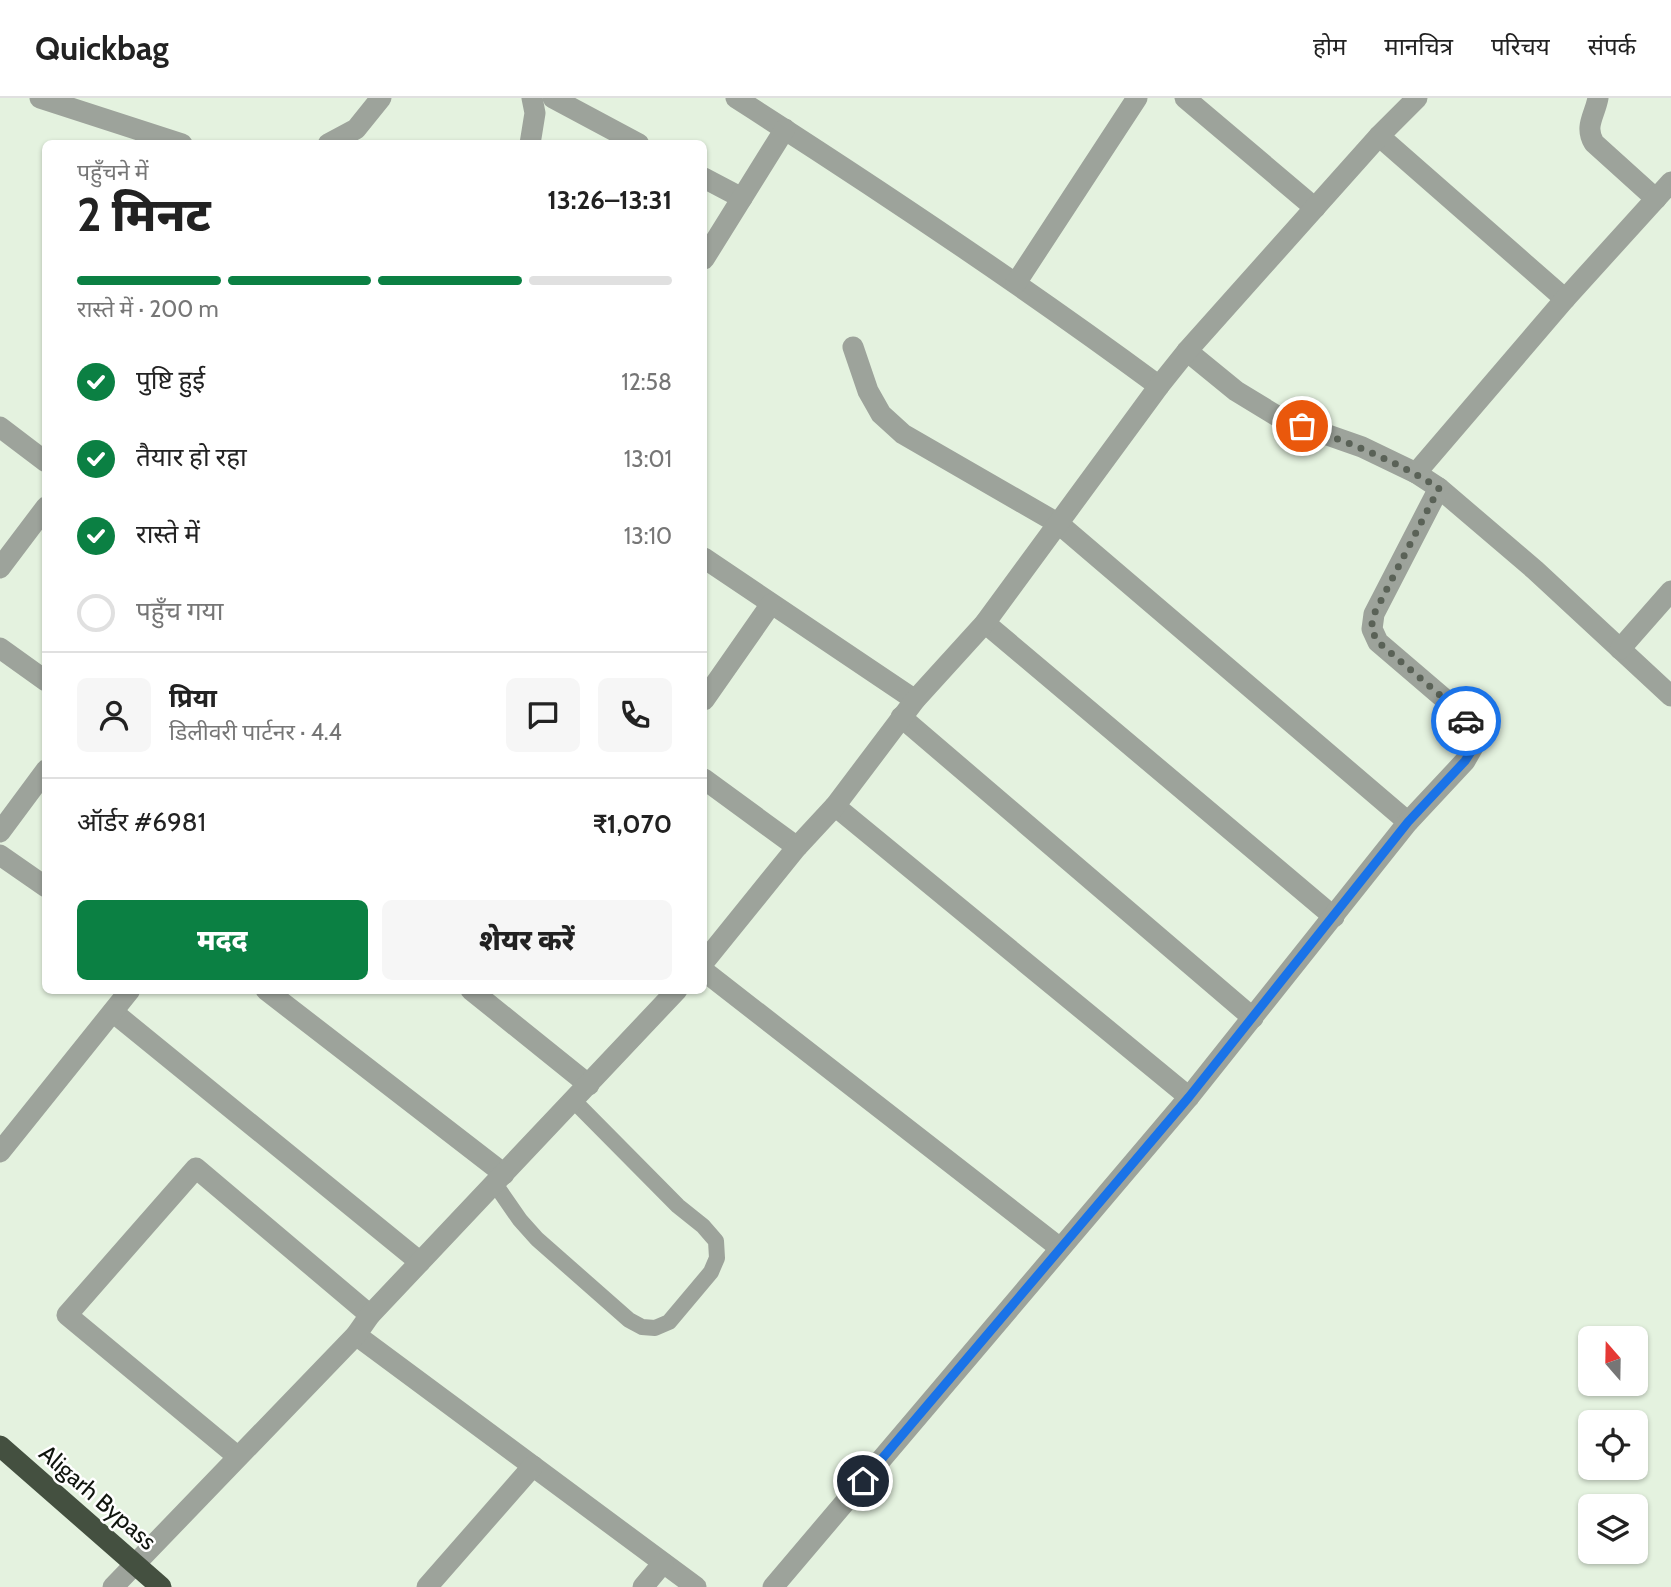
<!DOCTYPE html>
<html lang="hi">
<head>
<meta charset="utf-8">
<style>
	body { margin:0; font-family:Cabin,"Noto Sans Devanagari",sans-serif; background:#f6f6f6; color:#222; height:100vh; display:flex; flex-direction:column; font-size:26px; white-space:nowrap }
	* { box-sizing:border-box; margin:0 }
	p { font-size:23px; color:#767676 }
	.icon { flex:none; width:38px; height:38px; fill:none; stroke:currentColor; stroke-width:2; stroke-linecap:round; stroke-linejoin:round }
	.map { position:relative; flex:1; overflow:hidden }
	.drawer { position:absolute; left:42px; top:42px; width:665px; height:854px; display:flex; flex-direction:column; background:#fff; border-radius:10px; box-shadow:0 2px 5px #0004 }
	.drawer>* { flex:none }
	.needle { width:46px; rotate:340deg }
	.controls { position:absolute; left:1578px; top:1228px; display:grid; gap:14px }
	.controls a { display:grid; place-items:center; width:70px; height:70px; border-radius:10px; background:#fff; box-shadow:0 2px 5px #0004; font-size:35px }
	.pin { position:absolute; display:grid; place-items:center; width:60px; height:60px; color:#fff; margin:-30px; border:4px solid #fff; border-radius:50%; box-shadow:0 2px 7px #0007 }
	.courier { position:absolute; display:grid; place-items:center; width:70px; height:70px; margin:-35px; border:5px solid #1a73e8; border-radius:50%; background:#fff; color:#222; box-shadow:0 2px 9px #0007 }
	.head em { font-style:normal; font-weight:800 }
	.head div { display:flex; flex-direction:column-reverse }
	.head { display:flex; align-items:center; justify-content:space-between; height:119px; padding:0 35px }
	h1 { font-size:46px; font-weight:800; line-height:52px }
	.bar { display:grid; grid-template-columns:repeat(4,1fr); gap:10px 7px; align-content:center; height:84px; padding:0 35px }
	.bar i { height:9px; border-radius:5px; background:#e0e0e0 }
	.bar .selected { background:#0b8043 }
	.bar p { grid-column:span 4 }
	.line { display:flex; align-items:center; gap:18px; padding:0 35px; border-top:2px solid #e0e0e0 }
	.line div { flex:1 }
	.round { display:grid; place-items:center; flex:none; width:74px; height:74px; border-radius:10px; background:#f6f6f6 }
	ol { padding:0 35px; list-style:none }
	li { display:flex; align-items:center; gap:21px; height:77px }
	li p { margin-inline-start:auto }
	li .icon { padding:7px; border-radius:50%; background:#0b8043; color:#fff; stroke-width:4 }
	li:last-child { color:#767676 }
	li i { width:38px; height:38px; border:4px solid #e0e0e0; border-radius:50% }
	.cta { display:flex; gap:14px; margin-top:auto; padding:14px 35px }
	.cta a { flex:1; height:80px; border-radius:10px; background:#0b8043; color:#fff; font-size:28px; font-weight:800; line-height:80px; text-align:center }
	.cta a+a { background:#f6f6f6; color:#222 }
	header { display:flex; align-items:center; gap:42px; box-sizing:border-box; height:98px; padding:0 35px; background:#fff; border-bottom:2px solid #e0e0e0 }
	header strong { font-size:33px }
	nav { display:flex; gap:38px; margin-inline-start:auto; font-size:24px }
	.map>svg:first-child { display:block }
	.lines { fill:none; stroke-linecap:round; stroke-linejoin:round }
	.lane { stroke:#9da39b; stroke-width:16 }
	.street { stroke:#9da39b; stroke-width:21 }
	.highway { stroke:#445040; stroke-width:21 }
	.done { stroke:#5a6257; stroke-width:7; stroke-dasharray:0 12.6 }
	.route { stroke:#1a73e8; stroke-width:9 }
	.labels { text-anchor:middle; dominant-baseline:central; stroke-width:5; stroke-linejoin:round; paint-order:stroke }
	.street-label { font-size:24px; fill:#10150e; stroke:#fff }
</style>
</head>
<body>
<header>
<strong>Quickbag</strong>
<nav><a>होम</a><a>मानचित्र</a><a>परिचय</a><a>संपर्क</a></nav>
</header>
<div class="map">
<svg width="1671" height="1489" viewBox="0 0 1671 1489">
	<rect width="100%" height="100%" fill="#e4f2df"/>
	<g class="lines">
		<!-- lane -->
		<polyline class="lane" points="495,1086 520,1122 537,1141 629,1222 642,1229 655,1230 669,1224 711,1174 717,1160 716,1143 703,1128 678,1108 573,1002"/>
		<!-- street -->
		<g class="street">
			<polyline points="40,0 182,46"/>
			<polyline points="553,0 639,46"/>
			<path d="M736,0c144,92 286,187 423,288"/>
			<polyline points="1185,0 1315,110"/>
			<path d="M1598,0c-3,17 -14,28 -4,45l62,56"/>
			<polyline points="1379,38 1565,201"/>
			<polyline points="328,46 356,31 381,0"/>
			<polyline points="530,46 535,15 532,0"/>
			<polyline points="704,80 742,100"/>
			<polyline points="704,161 785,31"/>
			<polyline points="1016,185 1137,0"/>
			<polyline points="853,249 868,293 881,316 903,336 1059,426 1408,724"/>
			<polyline points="1187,253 1236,293 1282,321 1362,349 1416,375 1439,390 1535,472 1671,598"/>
			<polyline points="0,329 46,364"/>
			<polyline points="1416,375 1565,201 1671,84"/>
			<polyline points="704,460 915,602"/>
			<polyline points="0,470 46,409"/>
			<polyline points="985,525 1334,819"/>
			<polyline points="0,550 46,583"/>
			<polyline points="1620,551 1671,493"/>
			<polyline points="704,602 771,506"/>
			<polyline points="901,619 1253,920"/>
			<polyline points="704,681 797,749"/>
			<polyline points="835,708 1189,999"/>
			<polyline points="0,734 46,672"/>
			<polyline points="0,757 46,789"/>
			<polyline points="704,864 797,749 835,708 915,602 985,525 1159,288 1187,253 1379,38 1417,0"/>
			<polyline points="704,873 1060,1150"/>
			<polyline points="266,892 504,1076"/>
			<polyline points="471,892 589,987"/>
			<polyline points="113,914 420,1164"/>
			<polyline points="0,1054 130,892"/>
			<polyline points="356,1237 696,1489"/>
			<polyline points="237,1358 67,1217 196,1070 370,1217"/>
			<polyline points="113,1489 356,1237 370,1217 677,892"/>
			<polyline points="427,1489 533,1368"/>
			<polyline points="643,1489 663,1465"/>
			<polyline points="773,1489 1189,999 1408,724 1465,663 1473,649 1472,631 1461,615 1378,544 1372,531 1374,516 1439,390"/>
		</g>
		<!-- highway -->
		<polyline class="highway" points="0,1348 161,1489"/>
	</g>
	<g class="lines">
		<!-- done -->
		<path class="done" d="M1302,328c48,17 94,35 137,62l-65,126 -3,15 7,13 83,71 5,8"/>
		<!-- route -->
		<polyline class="route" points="863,1383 1189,999 1408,724 1465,663 1474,649 1472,631 1466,623"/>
	</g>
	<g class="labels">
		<!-- street labels -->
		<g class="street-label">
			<text transform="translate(98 1399) rotate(41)">Aligarh Bypass</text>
		</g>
	</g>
</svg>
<div class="controls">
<a><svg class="needle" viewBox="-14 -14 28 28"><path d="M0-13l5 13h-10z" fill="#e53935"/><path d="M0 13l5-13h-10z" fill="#767676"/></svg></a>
<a><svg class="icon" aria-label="locate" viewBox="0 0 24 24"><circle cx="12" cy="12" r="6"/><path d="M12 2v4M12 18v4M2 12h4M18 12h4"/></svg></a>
<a><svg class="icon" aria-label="layers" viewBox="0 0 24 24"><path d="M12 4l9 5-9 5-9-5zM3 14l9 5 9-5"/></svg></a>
</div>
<div class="pin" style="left:1302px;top:328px;background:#ea580c"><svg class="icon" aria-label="bag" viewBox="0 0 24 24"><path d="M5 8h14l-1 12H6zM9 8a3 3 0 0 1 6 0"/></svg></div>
<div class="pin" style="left:863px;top:1383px;background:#1f2937"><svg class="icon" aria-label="home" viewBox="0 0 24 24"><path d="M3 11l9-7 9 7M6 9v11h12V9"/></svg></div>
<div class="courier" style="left:1466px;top:623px"><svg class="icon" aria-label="car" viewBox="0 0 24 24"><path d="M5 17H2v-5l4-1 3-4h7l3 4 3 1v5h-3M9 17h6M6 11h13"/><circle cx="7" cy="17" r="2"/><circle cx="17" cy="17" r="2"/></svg></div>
<section class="drawer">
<div class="head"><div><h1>2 मिनट</h1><p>पहुँचने में</p></div><em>13:26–13:31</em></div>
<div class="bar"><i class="selected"></i><i class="selected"></i><i class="selected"></i><i></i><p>रास्ते में · 200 m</p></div>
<ol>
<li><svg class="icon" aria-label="check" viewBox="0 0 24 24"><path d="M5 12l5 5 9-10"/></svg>पुष्टि हुई<p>12:58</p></li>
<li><svg class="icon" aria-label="check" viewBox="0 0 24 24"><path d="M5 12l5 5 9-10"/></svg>तैयार हो रहा<p>13:01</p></li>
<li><svg class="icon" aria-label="check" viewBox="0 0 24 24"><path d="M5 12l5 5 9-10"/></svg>रास्ते में<p>13:10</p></li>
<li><i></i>पहुँच गया</li>
</ol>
<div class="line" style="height:126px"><a class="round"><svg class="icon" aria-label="person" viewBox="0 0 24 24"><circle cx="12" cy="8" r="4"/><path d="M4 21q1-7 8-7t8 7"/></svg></a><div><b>प्रिया</b><p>डिलीवरी पार्टनर · 4.4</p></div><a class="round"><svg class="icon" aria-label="chat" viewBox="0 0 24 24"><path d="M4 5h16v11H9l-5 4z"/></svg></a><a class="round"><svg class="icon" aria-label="phone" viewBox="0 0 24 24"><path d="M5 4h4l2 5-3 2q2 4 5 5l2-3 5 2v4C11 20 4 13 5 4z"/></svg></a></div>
<div class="line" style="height:91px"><div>ऑर्डर #6981</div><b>₹1,070</b></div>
<div class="cta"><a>मदद</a><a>शेयर करें</a></div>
</section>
</div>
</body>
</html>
